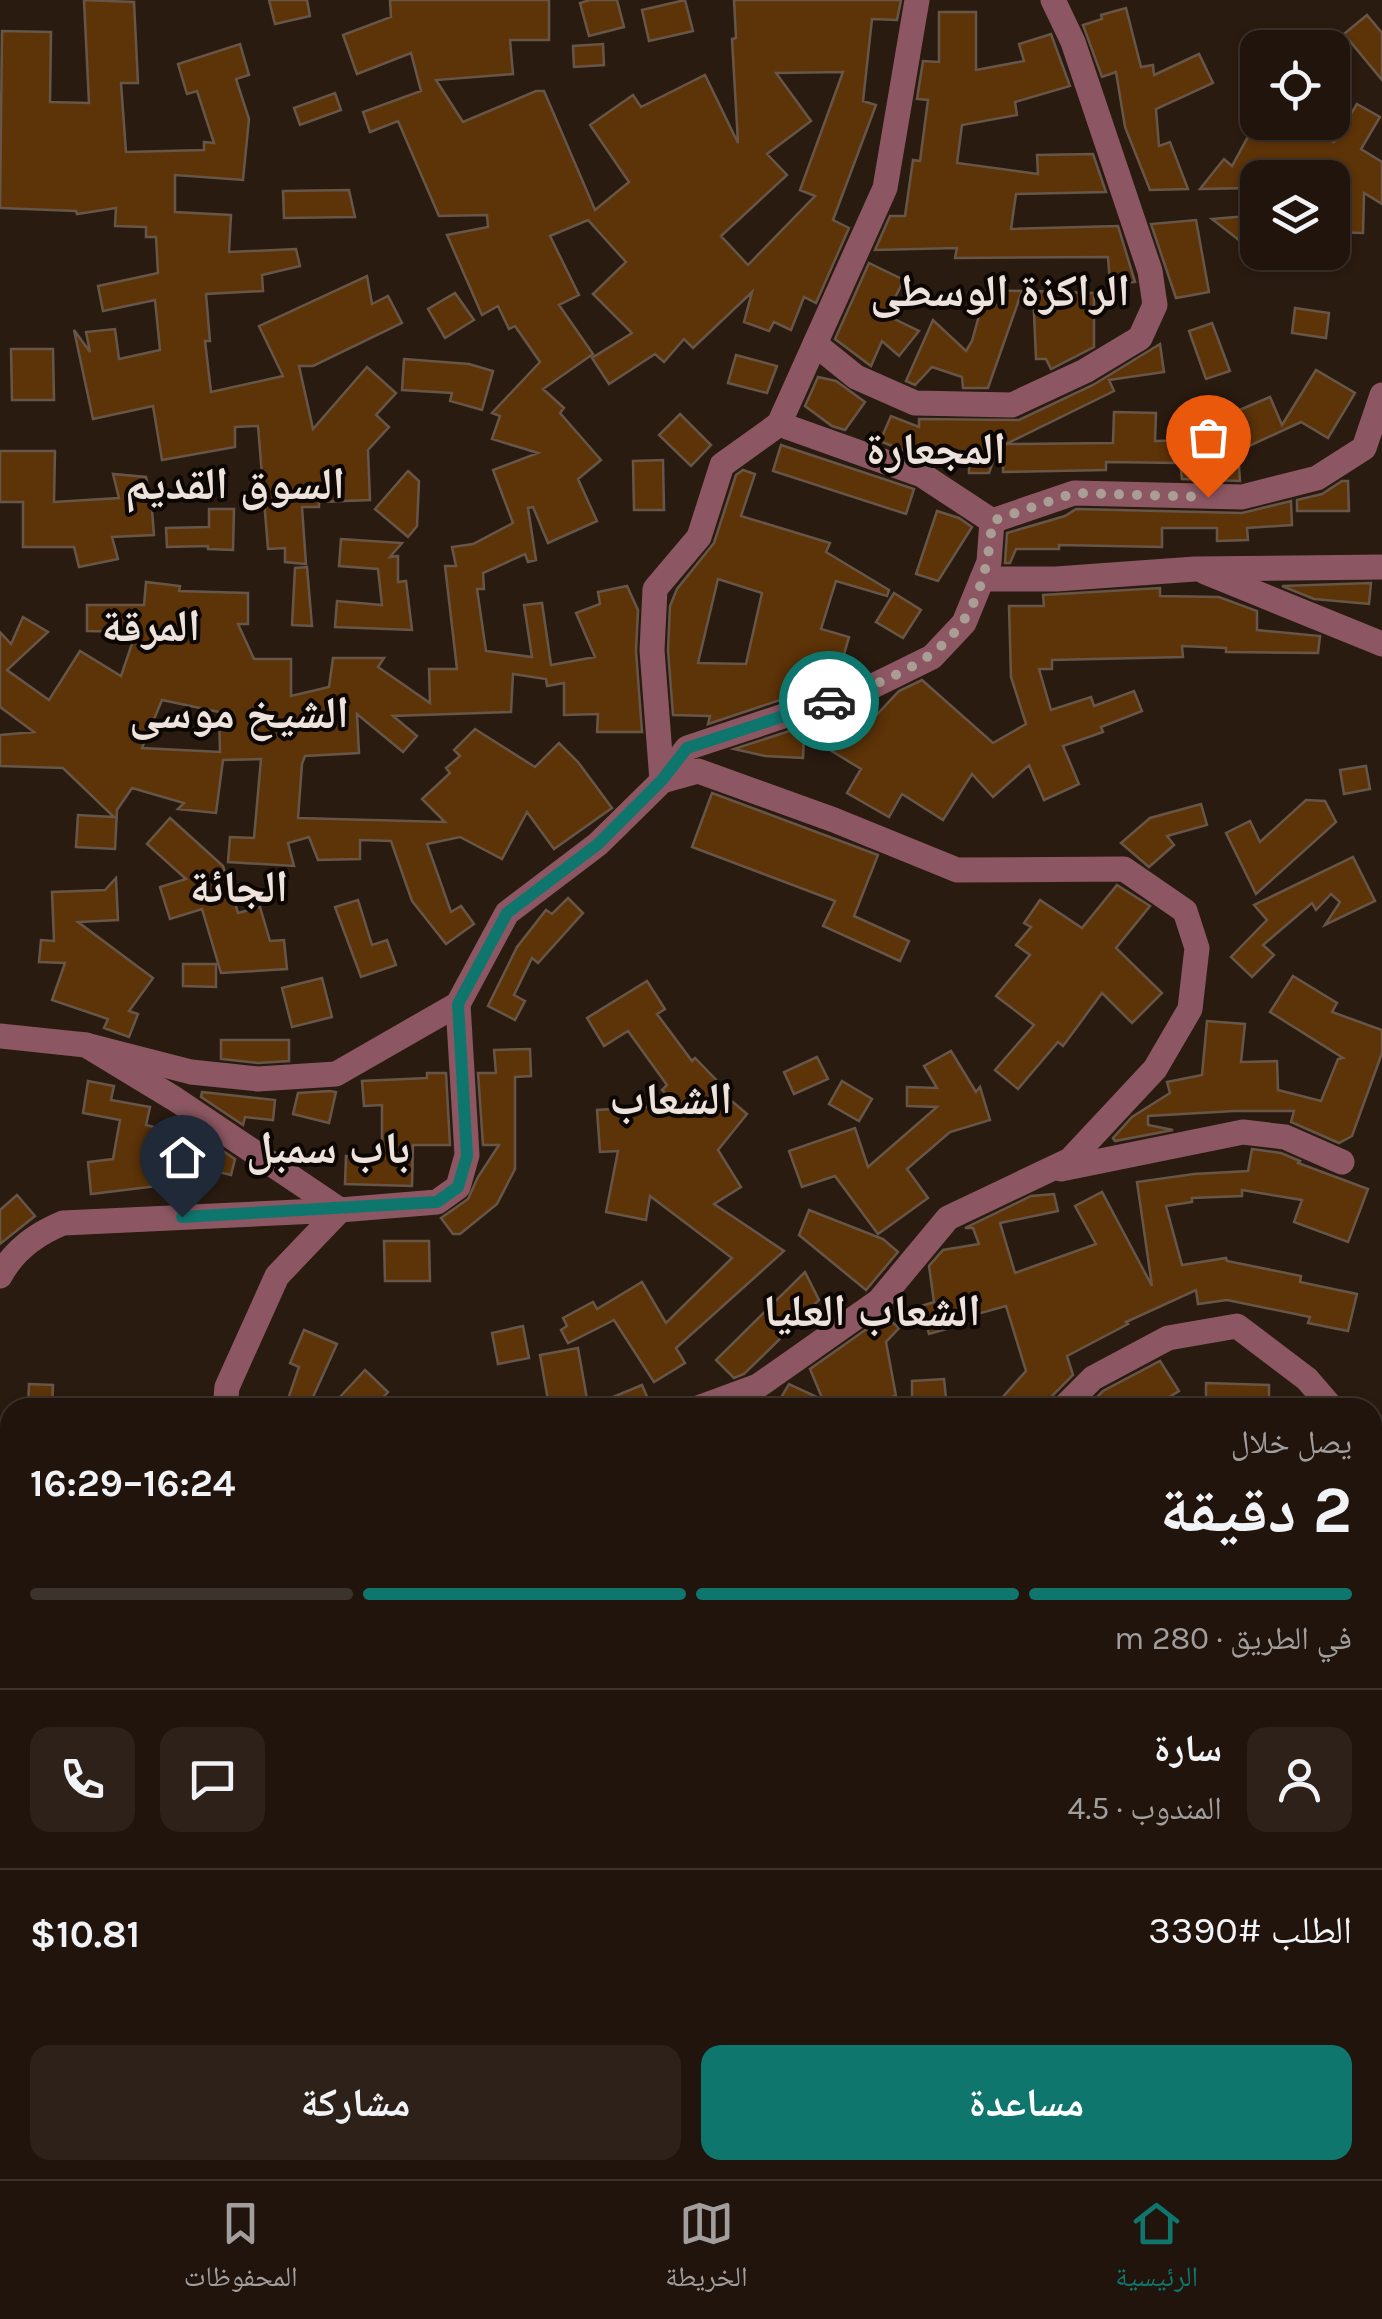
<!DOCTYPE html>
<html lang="ar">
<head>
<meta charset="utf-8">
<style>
	body { margin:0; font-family:Karla,"Noto Naskh Arabic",sans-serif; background:#2d211a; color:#f1f3f6; direction:rtl; height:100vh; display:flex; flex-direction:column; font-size:38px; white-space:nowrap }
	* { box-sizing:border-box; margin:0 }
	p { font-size:32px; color:#a29e9d }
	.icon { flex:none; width:55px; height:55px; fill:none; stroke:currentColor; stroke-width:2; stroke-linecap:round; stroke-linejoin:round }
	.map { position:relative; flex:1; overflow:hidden; direction:ltr }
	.details { position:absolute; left:0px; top:1398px; width:1382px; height:782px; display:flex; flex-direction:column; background:#20140c; border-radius:30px 30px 0 0; box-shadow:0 2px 8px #0004,0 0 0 2px #3d332d; direction:rtl }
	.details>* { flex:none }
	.tools { position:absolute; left:1240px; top:30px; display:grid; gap:20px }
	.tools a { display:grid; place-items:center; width:110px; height:110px; border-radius:20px; background:#20140c; box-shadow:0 2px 8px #0004,0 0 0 2px #3d332d; font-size:50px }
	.pin { position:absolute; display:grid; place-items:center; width:85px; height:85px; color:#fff; margin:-102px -42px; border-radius:50% 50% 50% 0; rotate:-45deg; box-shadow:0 0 10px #0007 }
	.pin .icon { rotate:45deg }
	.courier { position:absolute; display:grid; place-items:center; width:100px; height:100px; margin:-50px; border:8px solid #0f766e; border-radius:50%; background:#fff; color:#222; box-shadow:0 2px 12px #0007 }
	.headline em { font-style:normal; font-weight:700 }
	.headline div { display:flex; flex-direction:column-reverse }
	.headline { display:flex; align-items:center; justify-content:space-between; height:170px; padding:0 30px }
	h1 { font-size:65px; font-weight:700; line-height:75px }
	.bar { display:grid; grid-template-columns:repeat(4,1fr); gap:15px 10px; align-content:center; height:120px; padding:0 30px }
	.bar i { height:12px; border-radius:8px; background:#3d332d }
	.bar .on { background:#0f766e }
	.bar p { grid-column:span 4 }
	.line { display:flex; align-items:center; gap:25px; padding:0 30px; border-top:2px solid #3d332d }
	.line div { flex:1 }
	.round { display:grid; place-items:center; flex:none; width:105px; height:105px; border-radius:20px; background:#2d211a }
	.primary-button { display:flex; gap:20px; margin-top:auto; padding:20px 30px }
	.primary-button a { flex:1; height:115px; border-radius:20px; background:#0f766e; color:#fff; font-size:40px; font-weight:700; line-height:115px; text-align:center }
	.primary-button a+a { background:#2d211a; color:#f1f3f6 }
	.menu { display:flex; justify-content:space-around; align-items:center; height:140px; border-top:2px solid #3d332d; background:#20140c; font-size:28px; color:#a29e9d }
	.menu a { display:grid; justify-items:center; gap:5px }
	.menu .on { color:#0f766e }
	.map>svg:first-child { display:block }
	.building { fill:#5d3308; stroke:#675648; stroke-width:2.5; fill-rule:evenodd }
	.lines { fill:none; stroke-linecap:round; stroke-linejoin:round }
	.minor { stroke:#8c5762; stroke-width:25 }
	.done { stroke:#a99d95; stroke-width:10; stroke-dasharray:0 18 }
	.route { stroke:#0f766e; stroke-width:12 }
	.labels { text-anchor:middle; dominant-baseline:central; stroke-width:8; stroke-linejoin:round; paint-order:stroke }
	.district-label { font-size:45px; font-weight:bold; fill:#eee3dc; stroke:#0d0704 }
</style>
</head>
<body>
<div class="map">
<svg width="1382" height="2179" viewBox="0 0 1382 2179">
	<rect width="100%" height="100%" fill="#2a1b10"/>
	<!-- building -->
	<g class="building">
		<polygon points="84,0 134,2 138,83 121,83 126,152 204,150 204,142 214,143 197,91 187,94 178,64 240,44 249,75 236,79 249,119 243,180 175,175 175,212 231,215 229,252 296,249 300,266 262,275 263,291 206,294 210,341 205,341 211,392 283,376 259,326 367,276 372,304 388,296 402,323 313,366 299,366 313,429 367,367 396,393 376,415 389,427 368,450 370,500 319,502 319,507 302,507 306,564 285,562 285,548 268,549 258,426 235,427 235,447 162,460 153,406 93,419 74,330 90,352 86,332 115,329 119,359 160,350 155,300 103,311 98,286 158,273 156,237 146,237 146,227 115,226 116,208 77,214 76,211 0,208 2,31 51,32 50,102 89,103"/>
		<polygon points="269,0 307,0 310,16 275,24"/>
		<path d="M390,0h159v40h-39l3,34 -77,6 27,42 73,-31h8l51,119 34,-28 -39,-57 43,-30 8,12 64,-32 33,68 -6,-104 4,-1 -2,-38h167l-4,20 -25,-1 -9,82 13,4 -43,115 16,8 -33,75 -12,-6 -13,33 -17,-8 -5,9 -25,-9 8,-30 -59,56 -9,-9 -20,23 -9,-8 -46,30 -17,-26 40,-25 -39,-39 33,-32 -38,-42 -38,16 29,59 -20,10 34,49 -50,35 21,19 -4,5 41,47 -23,19 19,42 -49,22 -15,-36 -5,1 8,52 -8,2 -3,-8 -42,19 1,16h-7l9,62 46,6 -8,-52 18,-2 9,62 44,-8 -19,-44 24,-9 -2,-12 29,-6 11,24 -2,41 6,81h-45l1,-18 -34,1v-32l-17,3 -1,-7 -33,-5 -2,38 -118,4 24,20 -14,16 -46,-38 2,39 -54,3 -3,8 -4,54 147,4 -23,-23 28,-26 -4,-5 14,-12 -6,-6 21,-21 60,38 24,-24 19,19 34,46 -58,41 -27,-37 -25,47 -42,-22 -33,7 24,68 10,-6 13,18 -28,20 -34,-43 -21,-60 -31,-1v19l-42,1 -9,-23 -21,6 6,23 -66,-4 2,-25 24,1 7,-79 -38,1 -7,53 -38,-4 6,-6 -52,-15 -15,22 -2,39 -39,-2 2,-32 36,2 -51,-49 -63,-2v-31l34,-3 -34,-25v-75l11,12 12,-27 25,15 -41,38 42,30 31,-49 41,25 15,-44 -49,-1v-26h57l2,-23 34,4 -1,5 69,2v31h-10l16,35h37v37l38,-9 4,-29h51l-6,9 52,36 -1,-34h28l-12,-103h11l-4,-19 21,-3 40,-21 -20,-53 45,-17 -46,-14 8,-23 -8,-3 48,-51 -25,-36 -6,3 -11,-23 -16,9 -35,-80 41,-8 -1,-12 -48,1 -41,-95 -28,11 -7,-20 58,-21 -10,-38 -54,21 -14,-39 48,-18zM843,72l-43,118 15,6 -67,69 -27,-29 66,-61 -20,-21 44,-33 -35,-48zM162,700l57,12 1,40 -78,-4z"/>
		<polygon points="590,0 617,0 624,27 589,36 580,3"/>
		<polygon points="685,0 693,31 649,41 642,10"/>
		<polygon points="1126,8 1141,67 1153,65 1154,75 1199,54 1213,83 1156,109 1159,146 1170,142 1188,189 1150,190 1125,127 1116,72 1102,77 1083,25 1102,19 1101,15"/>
		<polygon points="939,12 976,12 976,70 1024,61 1019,44 1051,34 1070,86 1015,102 1017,115 962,125 957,163 1038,174 1037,155 1093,154 1106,192 1016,194 1011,229 1118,226 1135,282 1110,284 1108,257 955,258 957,248 875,250 890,216 905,216 913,160 920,161 928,100 917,99 923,61 939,62"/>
		<polygon points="1367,15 1382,33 1382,80 1344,34"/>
		<polygon points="603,44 604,65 574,67 573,46"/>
		<polygon points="335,93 341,110 300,125 294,108"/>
		<polygon points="1357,104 1380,117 1361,149 1382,162 1382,204 1364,193 1363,233 1332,232 1332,178 1310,178 1273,164 1262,178 1258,178 1254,188 1200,189 1224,159 1232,166 1256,122 1282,122 1334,142"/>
		<polygon points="349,190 355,217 284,218 283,191"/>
		<polygon points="1258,215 1258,255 1212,219"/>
		<polygon points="1196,220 1209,292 1176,298 1151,224"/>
		<polygon points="869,263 904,280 886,315 919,331 899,356 882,341 871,366 835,339"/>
		<polygon points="986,290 1022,291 988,388 963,388 962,377 932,367 915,385 906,381 933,320 966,351 972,341"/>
		<polygon points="1033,291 1094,293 1094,347 1051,369 1046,359 1036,359"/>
		<polygon points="455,293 474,320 445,338 428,309"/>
		<polygon points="1295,308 1329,313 1326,338 1292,333"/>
		<polygon points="1212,323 1230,371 1206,379 1189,331"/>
		<polygon points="1160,344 1164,372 1109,380 1114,391 1006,444 1113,443 1114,412 1156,413 1155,441 1232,439 1223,417 1270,397 1282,425 1316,370 1355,393 1328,438 1301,422 1238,451 1240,481 1182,479 1180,463 1106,462 1106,470 1003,472 1004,430 989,473 969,473 969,457 919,457 880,441 891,416 919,427 919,419 1019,420 1093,385"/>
		<polygon points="11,349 53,349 54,400 12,400"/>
		<polygon points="736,355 777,366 767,393 728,383"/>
		<polygon points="404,359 469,364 493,371 482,410 450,401 452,393 402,390"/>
		<polygon points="818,377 836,381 865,402 845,430 832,426 805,406"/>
		<polygon points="680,414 711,445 691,466 659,435"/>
		<polygon points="781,445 914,489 906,514 773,471"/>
		<polygon points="0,451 55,451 54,502 119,498 113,474 146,477 151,498 154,535 112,537 118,559 79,567 74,547 23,547 23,502 0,502"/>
		<polygon points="663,460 664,510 634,510 633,461"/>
		<path d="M743,470l12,4 -14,42 89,27 -4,9 63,38 -2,6 -51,-15 -15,48 28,8 -9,31 -6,-1v15l-126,42 2,-8 -37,-1 -5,-65 2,-44 7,-17 37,-46 22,-68zM718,579l44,14 -16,71 -48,-1z"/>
		<polygon points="408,471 419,481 417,526 408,537 375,509"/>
		<polygon points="1342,481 1348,481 1349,511 1297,511 1297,500 1322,494"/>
		<polygon points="1291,501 1292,525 1247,528 1248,540 1217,541 1217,528 1162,528 1162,547 1059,545 1059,549 1016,549 1010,563 1005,563 1007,533 1065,516 1076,509 1242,513"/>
		<polygon points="209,509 234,509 233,550 208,549 208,546 167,547 166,528 209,527"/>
		<polygon points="937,511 959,518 972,527 938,581 916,574"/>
		<polygon points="341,539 402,543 390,557 398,556 398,582 406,581 412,630 335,627 337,601 382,605 378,569 339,566"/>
		<polygon points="307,567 312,626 292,625 295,568"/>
		<polygon points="1371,583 1369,604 1314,599 1282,586"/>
		<polygon points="1160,588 1160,596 1219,597 1257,611 1257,630 1320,636 1318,653 1226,652 1226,648 1182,646 1183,657 1052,660 1052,669 1039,669 1051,710 1091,697 1094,706 1134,691 1142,711 1101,727 1103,732 1063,746 1079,784 1044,800 1029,765 993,797 972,774 943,820 902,794 889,817 847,793 861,769 804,734 803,758 765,756 734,749 854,710 859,713 854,739 899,691 922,680 993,743 1026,724 1011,677 1009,606 1044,606 1043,595"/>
		<polygon points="894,593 921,610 903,638 876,622"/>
		<polygon points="1366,766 1370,789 1344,794 1340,770"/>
		<polygon points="712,793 878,855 854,916 909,941 900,961 823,926 835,901 692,847"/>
		<polygon points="1306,800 1325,801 1336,822 1256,894 1226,833 1250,821 1260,842"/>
		<polygon points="1201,804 1207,825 1167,836 1174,845 1149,867 1121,843 1150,818"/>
		<polygon points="170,818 223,866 238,913 260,907 270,941 284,940 287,969 221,973 202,909 170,919 160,887 186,879 147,844"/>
		<polygon points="1353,857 1375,901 1325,925 1340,902 1331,894 1316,910 1312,903 1263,945 1274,955 1252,977 1231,957 1267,920 1254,905"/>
		<polygon points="116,878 118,920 78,922 153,978 129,1011 138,1014 129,1037 104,1028 108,1019 52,1000 65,963 39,962 41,940 54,941 52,892 105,890"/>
		<polygon points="1117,885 1150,906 1116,948 1162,993 1132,1023 1102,993 1063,1046 1058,1042 1018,1089 995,1070 1034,1025 996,996 1030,955 1016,945 1031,927 1024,923 1040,900 1082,928"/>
		<polygon points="568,898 583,913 538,963 532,958 514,995 525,1001 515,1020 488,1006 517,947 546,910 552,914"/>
		<polygon points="358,900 372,945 387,940 396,965 361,977 335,907"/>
		<polygon points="183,964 216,964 216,987 183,986"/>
		<polygon points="1293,976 1337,1003 1332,1012 1382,1030 1382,1053 1352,1136 1339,1143 1291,1122 1294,1111 1234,1111 1148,1116 1148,1125 1173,1130 1115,1141 1113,1138 1132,1117 1170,1093 1167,1082 1202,1075 1207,1021 1245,1024 1241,1062 1277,1061 1278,1090 1321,1101 1338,1059 1343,1058 1270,1012"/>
		<polygon points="322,978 332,1017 292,1027 282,988"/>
		<polygon points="647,981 665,1009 657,1014 692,1061 695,1058 725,1089 721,1092 747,1114 718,1150 741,1187 714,1204 784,1251 676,1348 685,1363 654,1382 614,1320 568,1343 561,1330 567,1326 563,1318 593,1302 597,1309 642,1282 666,1323 732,1258 650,1196 646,1220 606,1212 618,1151 600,1152 597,1110 677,1105 662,1090 667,1085 628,1031 604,1046 587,1018"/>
		<polygon points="221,1040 289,1040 289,1061 258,1063 221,1059"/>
		<polygon points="530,1049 531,1076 515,1077 515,1169 497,1204 460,1234 453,1234 441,1218 468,1199 478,1177 499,1145 483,1145 478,1073 496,1073 494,1050"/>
		<polygon points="951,1051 976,1092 980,1087 990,1120 950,1132 907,1169 928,1198 878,1234 835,1176 802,1187 789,1151 855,1128 868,1167 937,1107 907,1106 907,1087 937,1088 924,1066"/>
		<polygon points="817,1057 828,1079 794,1094 784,1072"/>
		<polygon points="427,1073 446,1073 450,1145 413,1145 412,1186 345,1184 346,1156 382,1157 382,1105 364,1106 362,1081 427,1078"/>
		<polygon points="88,1081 114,1086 111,1100 150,1107 146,1125 197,1137 198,1134 235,1159 231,1175 163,1159 166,1185 91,1194 88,1162 113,1159 120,1120 83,1113"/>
		<polygon points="842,1081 872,1099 859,1121 829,1104"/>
		<polygon points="329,1091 336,1092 329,1123 293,1114 298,1093"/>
		<polygon points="202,1092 275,1100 273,1120 245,1117 243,1125 201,1097"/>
		<polygon points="1252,1149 1281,1153 1300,1161 1298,1163 1368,1189 1348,1242 1294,1222 1302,1200 1242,1190 1242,1196 1192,1198 1192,1202 1166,1206 1182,1265 1226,1258 1227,1261 1301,1276 1300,1282 1357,1294 1348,1331 1308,1323 1310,1317 1227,1300 1198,1304 1196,1290 1126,1322 1128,1324 1067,1356 1073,1375 1052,1396 1047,1408 993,1408 1026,1371 1006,1306 966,1317 968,1323 929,1334 921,1306 934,1302 929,1266 943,1250 979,1244 973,1228 965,1228 1031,1196 1054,1194 1058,1211 1000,1223 1015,1273 1096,1244 1075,1206 1102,1192 1152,1286 1137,1182 1194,1174 1248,1171"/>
		<polygon points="17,1195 35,1216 0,1244 0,1210"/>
		<polygon points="809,1210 883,1239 898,1252 866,1290 799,1235"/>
		<polygon points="384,1241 429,1241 430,1281 385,1281"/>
		<polygon points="805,1272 819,1300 808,1311 779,1325 786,1333 744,1374 734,1378 716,1360"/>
		<polygon points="885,1316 899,1328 886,1342 896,1396 837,1408 775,1408 789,1384 823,1400 810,1369"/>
		<polygon points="523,1326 529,1358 498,1364 492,1333"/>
		<polygon points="304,1330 337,1344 308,1408 285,1408 299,1367 290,1363"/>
		<polygon points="578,1348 587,1399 549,1406 540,1355"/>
		<polygon points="1160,1361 1179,1391 1151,1408 1086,1408 1103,1391"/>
		<polygon points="365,1370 388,1392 373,1408 353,1408 341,1396"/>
		<polygon points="944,1379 946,1398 912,1400 912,1381"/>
		<polygon points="1206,1383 1269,1385 1269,1408 1206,1408"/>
		<polygon points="29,1384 53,1385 52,1408 28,1408"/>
		<polygon points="642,1385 652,1408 590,1408 589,1407"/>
	</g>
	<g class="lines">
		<!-- minor -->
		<g class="minor">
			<polyline points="815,344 856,377 915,403 1012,405 1085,371 1140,338 1155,305 1150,271 1073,42 1053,0"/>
			<polyline points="779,424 922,475 992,521"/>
			<polyline points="992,521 1074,493 1242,497 1317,478 1364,448 1382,395"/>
			<polyline points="1205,572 1382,644"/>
			<polyline points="982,579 1056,579 1195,569 1382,567"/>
			<polyline points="662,781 652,650 655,589 699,537 722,465 779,424 885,188 917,0"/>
			<polyline points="662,781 687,748 871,687 932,657 964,623 989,562 992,521"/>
			<polyline points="0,1036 86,1045 175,1099 340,1210 277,1276 227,1387 225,1408"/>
			<polyline points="86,1045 191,1072 258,1079 336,1074 458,1004 507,913 598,844 662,781 698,771 834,820 957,870 1124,869 1185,911 1197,948 1190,1009 1155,1069 1070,1160 948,1218 879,1301 758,1386 698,1408"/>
			<polyline points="1061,1169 1243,1132 1285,1137 1342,1162"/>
			<path d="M0,1276c14,-26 36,-42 63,-53l277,-13 97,-8 21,-15 9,-32 -9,-151"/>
			<polyline points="1063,1408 1093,1378 1168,1338 1237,1326 1307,1379 1332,1408"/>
			<polyline points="1372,1452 1382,1463"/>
			<polyline points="0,1504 0,1534"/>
			<polyline points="1372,1813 1382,1824"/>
			<polyline points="0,1878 10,1870"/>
			<polyline points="236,2179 236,2170"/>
			<polyline points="376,2179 379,2170"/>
			<polyline points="417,2179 421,2170"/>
			<polyline points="624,2179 626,2170"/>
		</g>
	</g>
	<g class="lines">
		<!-- done -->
		<path class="done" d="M829,701c103,-35 155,-64 163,-180l82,-28 134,4"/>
		<!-- route -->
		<polyline class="route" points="182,1217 437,1202 458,1187 467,1156 458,1004 507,913 598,844 662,780 687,748 829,701"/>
	</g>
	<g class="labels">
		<!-- district labels -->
		<g class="district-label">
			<text x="1000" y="291">الراكزة الوسطى</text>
			<text x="936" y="449">المجعارة</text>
			<text x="235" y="484">السوق القديم</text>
			<text x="151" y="626">المرقة</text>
			<text x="239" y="713">الشيخ موسى</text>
			<text x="239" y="887">الجائة</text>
			<text x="671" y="1099">الشعاب</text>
			<text x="328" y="1148">باب سمبل</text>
			<text x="872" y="1311">الشعاب العليا</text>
		</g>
	</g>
</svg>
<div class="tools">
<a><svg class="icon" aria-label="locate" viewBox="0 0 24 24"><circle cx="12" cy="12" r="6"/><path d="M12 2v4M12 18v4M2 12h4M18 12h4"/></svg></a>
<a><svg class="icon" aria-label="layers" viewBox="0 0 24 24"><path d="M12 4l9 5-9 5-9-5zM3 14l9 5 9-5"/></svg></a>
</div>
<div class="pin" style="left:1208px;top:497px;background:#ea580c"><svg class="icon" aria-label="bag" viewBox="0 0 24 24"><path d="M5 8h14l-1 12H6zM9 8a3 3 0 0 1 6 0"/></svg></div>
<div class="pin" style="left:182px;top:1217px;background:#1f2937"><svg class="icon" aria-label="home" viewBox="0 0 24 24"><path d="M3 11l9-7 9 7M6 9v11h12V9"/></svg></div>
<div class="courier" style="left:829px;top:701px"><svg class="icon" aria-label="car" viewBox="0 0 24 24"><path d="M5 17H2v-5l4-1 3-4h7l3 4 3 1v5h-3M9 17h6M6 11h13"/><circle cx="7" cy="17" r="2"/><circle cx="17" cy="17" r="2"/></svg></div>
<section class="details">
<div class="headline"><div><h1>2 دقيقة</h1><p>يصل خلال</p></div><em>16:24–16:29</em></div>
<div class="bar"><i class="on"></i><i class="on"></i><i class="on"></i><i></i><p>في الطريق · 280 m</p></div>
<div class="line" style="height:180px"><a class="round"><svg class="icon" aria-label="person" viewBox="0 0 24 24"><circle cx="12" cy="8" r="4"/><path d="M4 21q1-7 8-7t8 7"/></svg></a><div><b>سارة</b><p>المندوب · 4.5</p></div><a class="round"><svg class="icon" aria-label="chat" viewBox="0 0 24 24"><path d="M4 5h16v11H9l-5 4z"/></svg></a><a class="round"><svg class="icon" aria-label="phone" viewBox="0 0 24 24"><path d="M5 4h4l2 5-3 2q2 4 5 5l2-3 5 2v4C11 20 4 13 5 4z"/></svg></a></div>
<div class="line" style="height:130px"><div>الطلب #3390</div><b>$10.81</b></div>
<div class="primary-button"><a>مساعدة</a><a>مشاركة</a></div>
</section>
</div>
<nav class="menu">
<a class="on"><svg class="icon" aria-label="home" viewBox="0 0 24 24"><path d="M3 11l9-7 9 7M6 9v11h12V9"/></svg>الرئيسية</a>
<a><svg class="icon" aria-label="map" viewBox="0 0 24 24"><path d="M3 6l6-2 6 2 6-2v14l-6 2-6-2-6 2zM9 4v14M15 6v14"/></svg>الخريطة</a>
<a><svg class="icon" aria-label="saved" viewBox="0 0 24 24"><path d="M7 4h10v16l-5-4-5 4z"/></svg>المحفوظات</a>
</nav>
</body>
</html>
